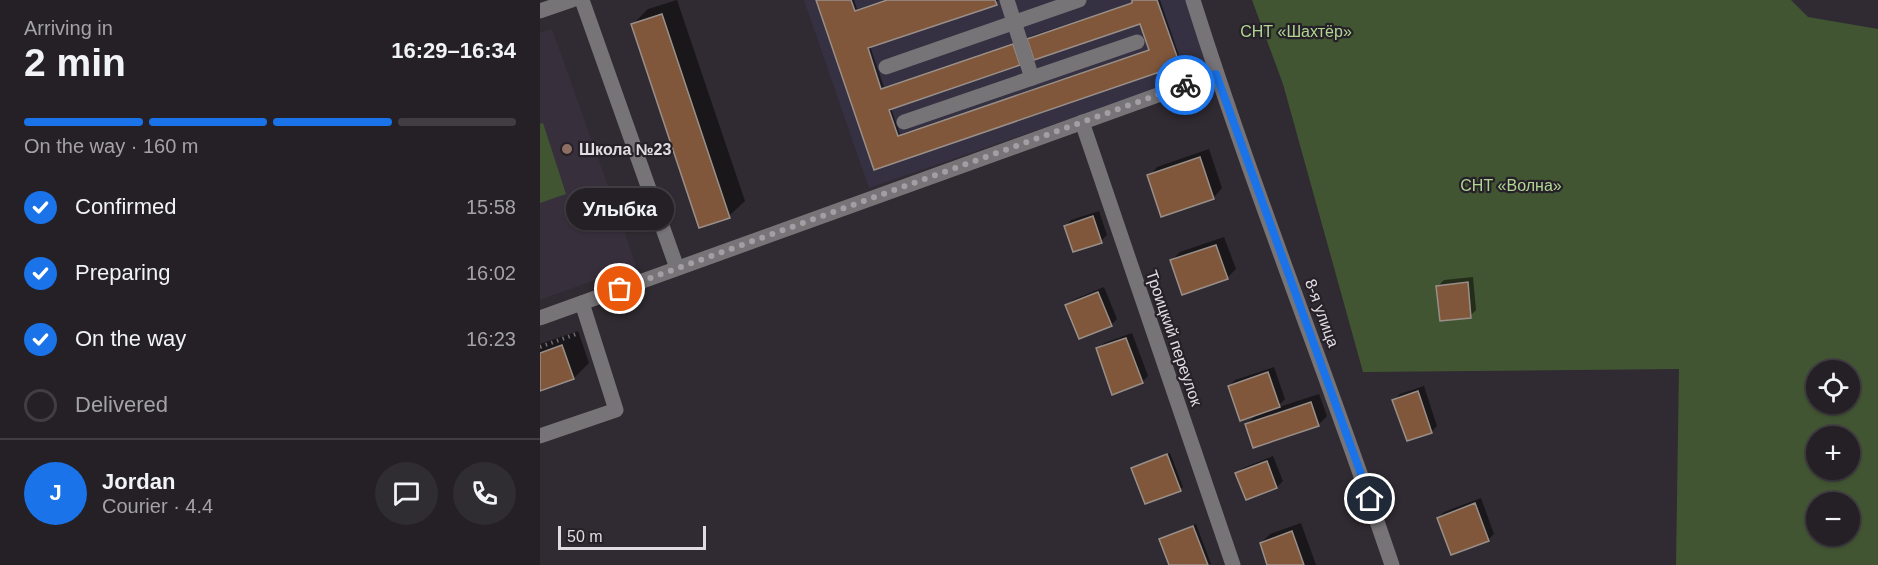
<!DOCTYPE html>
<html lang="en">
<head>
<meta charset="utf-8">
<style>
	body { margin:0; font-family:Arial,sans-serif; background:#302d32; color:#f1f3f6; height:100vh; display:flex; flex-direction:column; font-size:22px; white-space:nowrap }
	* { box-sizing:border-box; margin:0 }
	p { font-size:20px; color:#a3a3a7 }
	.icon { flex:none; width:33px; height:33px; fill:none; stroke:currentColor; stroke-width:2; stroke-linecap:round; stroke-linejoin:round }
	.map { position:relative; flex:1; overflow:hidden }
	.side { display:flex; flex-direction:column; background:#242026; width:540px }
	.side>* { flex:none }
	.buttons { position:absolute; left:1266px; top:360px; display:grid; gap:12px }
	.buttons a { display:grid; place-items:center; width:54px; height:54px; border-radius:50%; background:#242026; box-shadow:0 2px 4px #0004,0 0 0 2px #413e43; font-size:30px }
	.scale { position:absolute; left:18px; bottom:15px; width:148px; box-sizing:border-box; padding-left:6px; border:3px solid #e0dce1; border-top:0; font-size:16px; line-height:21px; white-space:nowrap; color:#e0dce1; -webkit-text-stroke:4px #262128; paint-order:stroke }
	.pin { position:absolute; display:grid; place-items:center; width:51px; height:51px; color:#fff; margin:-26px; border:3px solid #fff; border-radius:50%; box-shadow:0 2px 6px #0007 }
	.courier { position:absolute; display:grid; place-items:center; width:60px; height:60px; margin:-30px; border:4px solid #1a73e8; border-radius:50%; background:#fff; color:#222; box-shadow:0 2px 8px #0007 }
	.bubble { position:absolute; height:42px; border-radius:21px; background:#242026; box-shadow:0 2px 4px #0004,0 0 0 2px #413e43; font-size:20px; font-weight:600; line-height:42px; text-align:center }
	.head em { font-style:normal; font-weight:600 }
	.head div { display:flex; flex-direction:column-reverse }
	.head { display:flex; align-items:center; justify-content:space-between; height:102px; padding:0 24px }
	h1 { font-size:39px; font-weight:600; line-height:45px }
	.bar { display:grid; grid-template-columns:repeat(4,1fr); gap:9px 6px; align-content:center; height:72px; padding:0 24px }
	.bar i { height:8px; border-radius:4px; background:#413e43 }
	.bar .on { background:#1a73e8 }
	.bar p { grid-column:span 4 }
	.line { display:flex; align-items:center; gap:15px; padding:0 24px; border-top:2px solid #413e43 }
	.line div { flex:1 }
	.round { display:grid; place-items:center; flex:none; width:63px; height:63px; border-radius:32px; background:#302d32 }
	ol { padding:0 24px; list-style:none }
	li { display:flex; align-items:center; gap:18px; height:66px }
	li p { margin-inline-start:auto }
	li .icon { padding:6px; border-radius:50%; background:#1a73e8; color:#fff; stroke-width:4 }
	li:last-child { color:#a3a3a7 }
	li i { width:33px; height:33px; border:3px solid #413e43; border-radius:50% }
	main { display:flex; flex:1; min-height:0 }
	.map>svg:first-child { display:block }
	.industrial { fill:#363142 }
	.built { fill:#382f3c }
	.green { fill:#425532; fill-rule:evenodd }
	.shadow { fill:#0007 }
	.building { fill:#81573c; stroke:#998f89; stroke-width:1.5 }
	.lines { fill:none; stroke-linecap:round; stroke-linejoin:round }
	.path { stroke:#6f6b71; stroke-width:4; stroke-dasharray:1.5 4.5; stroke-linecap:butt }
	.minor { stroke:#777477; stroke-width:15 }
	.done { stroke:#a29ea4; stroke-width:6; stroke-dasharray:0 10.8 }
	.route { stroke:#1a73e8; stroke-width:8 }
	.education-dot { fill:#8d6e63; stroke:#262128; stroke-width:2 }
	.labels { text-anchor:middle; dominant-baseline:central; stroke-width:4.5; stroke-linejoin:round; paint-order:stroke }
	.park-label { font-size:16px; fill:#b1d693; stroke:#262128 }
	.poi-label { font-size:16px; font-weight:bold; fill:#e0dce1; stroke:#262128; text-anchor:start }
	.street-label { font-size:16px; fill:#e0dce1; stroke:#262128 }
</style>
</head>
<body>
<main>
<section class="side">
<div class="head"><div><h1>2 min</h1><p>Arriving in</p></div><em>16:29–16:34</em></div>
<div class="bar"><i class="on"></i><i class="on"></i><i class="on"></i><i></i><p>On the way · 160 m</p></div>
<ol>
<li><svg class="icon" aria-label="check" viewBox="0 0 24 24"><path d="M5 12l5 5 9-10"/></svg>Confirmed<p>15:58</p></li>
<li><svg class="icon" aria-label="check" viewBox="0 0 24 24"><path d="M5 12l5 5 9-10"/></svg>Preparing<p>16:02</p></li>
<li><svg class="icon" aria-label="check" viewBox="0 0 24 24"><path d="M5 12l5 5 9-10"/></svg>On the way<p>16:23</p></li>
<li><i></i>Delivered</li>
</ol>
<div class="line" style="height:108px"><b class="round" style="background:#1a73e8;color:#fff">J</b><div><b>Jordan</b><p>Courier · 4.4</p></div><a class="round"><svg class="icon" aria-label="chat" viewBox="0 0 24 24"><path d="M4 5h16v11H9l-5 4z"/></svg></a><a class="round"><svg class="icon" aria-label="phone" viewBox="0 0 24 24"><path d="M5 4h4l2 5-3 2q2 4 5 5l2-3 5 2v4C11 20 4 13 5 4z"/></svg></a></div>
</section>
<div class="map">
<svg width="1338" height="565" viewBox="0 0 1338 565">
	<rect width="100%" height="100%" fill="#302b32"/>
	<!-- industrial -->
	<polygon class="industrial" points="264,0 647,0 671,70 329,188"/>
	<!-- built -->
	<polygon class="built" points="12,29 96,265 0,300 0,33"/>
	<!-- green -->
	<g class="green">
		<path d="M712,0h539l17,17 70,12v536h-202l3,-196 -316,3 -80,-288zM1276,370h34v34h-34zM1276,436h34v34h-34zM1276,502h34v34h-34z"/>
		<polygon points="3,123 26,194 0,203 0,124"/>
	</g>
	<!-- shadow -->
	<g class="shadow">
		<polygon points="137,0 205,201 189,216 93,24 108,9"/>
		<polygon points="277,0 314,0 317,9 345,0 458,0 456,3 330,46 344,87 476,42 482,61 351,108 360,134 610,49 601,22 489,39 491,36 594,2 593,0 620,0 641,61 639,64 335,168"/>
		<polygon points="669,149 682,188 674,197 622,215 609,176 617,167"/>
		<polygon points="559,211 567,235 561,241 534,250 526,226 531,220"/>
		<polygon points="684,237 696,269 687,278 631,261 640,252"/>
		<polygon points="933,277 936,310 930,316 898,286 904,280"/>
		<polygon points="564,287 577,319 571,325 527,305 533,300"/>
		<polygon points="38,331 49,363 34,378 0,390 0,344"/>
		<polygon points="592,333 608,376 602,382 558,349 564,343"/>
		<polygon points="734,367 745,399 736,408 779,394 787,416 778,425 707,424 718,413 689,386 695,380"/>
		<polygon points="884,386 897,426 891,432 854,400 860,394"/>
		<polygon points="630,453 643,487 640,489 593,468"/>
		<polygon points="733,456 743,481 737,487 707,498 697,474 703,468"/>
		<polygon points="941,498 954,534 948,540 898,518 904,512"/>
		<polygon points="761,523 776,565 729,565 721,543 730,534"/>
		<polygon points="656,524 671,564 630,565 621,539"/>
	</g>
	<!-- building -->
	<g class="building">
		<polygon points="276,0 311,0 315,11 347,0 455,0 457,5 328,48 341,89 473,44 480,65 349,110 358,136 609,50 600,24 494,60 487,39 592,3 592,0 617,0 640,65 334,170"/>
		<polygon points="122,14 190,218 159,228 91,24"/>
		<polygon points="660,157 674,199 621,217 607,175"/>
		<polygon points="553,216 562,243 533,252 524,226"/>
		<polygon points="676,245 688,279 642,295 630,260"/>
		<polygon points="928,282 931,318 900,321 896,286"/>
		<polygon points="558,292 572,326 539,339 525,305"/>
		<polygon points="586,338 603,383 572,395 556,348"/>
		<polygon points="22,345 34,379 0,391 0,353"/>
		<polygon points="728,372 740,407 700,421 688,386"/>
		<polygon points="878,391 892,433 867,441 852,400"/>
		<polygon points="771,402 779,426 713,448 705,424"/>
		<polygon points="627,454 641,491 605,504 591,468"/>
		<polygon points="727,461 737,488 706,500 695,473"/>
		<polygon points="935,503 949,541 911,555 897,518"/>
		<polygon points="653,526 668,565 629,565 619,539"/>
		<polygon points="752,531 764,565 727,565 720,543"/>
	</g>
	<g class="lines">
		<!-- path -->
		<polyline class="path" points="0,347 36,334"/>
		<!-- minor -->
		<g class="minor">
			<polyline points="42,0 137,268"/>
			<polyline points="467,0 492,78"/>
			<path d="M653,0c60,190 135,376 199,565"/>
			<polyline points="0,11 32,0"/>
			<polyline points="346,67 539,0"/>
			<polyline points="364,122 597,42"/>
			<polyline points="542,122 693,565"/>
			<polyline points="0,318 676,74"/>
			<polyline points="0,436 76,410 42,303"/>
		</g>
	</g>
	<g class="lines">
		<!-- done -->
		<polyline class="done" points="80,289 645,85"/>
		<!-- route -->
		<polyline class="route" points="645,85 676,74 830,499"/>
	</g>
	<!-- markers -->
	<circle class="education-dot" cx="27" cy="149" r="6"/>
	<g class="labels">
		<!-- park labels -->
		<g class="park-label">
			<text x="756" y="31">СНТ «Шахтёр»</text>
			<text x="971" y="185">СНТ «Волна»</text>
		</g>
		<!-- poi labels -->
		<g class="poi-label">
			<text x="39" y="149">Школа №23</text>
		</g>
		<!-- street labels -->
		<g class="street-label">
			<text transform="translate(782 313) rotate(70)">8-я улица</text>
			<text transform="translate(634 338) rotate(71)">Троицкий переулок</text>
		</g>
	</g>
</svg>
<div class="buttons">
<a><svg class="icon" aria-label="locate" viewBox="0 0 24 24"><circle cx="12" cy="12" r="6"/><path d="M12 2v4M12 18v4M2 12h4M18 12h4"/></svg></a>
<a>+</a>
<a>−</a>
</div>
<div class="scale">50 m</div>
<div class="pin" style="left:80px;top:289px;background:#ea580c"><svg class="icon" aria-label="bag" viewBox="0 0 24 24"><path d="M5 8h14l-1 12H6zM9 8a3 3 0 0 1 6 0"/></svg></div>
<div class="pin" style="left:830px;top:499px;background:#1f2937"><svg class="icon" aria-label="home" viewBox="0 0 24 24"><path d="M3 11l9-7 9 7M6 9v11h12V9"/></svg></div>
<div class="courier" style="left:645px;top:85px"><svg class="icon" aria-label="bike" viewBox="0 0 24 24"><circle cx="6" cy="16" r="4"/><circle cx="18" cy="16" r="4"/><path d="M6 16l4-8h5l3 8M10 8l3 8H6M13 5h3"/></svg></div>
<div class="bubble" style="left:26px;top:188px;width:108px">Улыбка</div>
</div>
</main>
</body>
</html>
